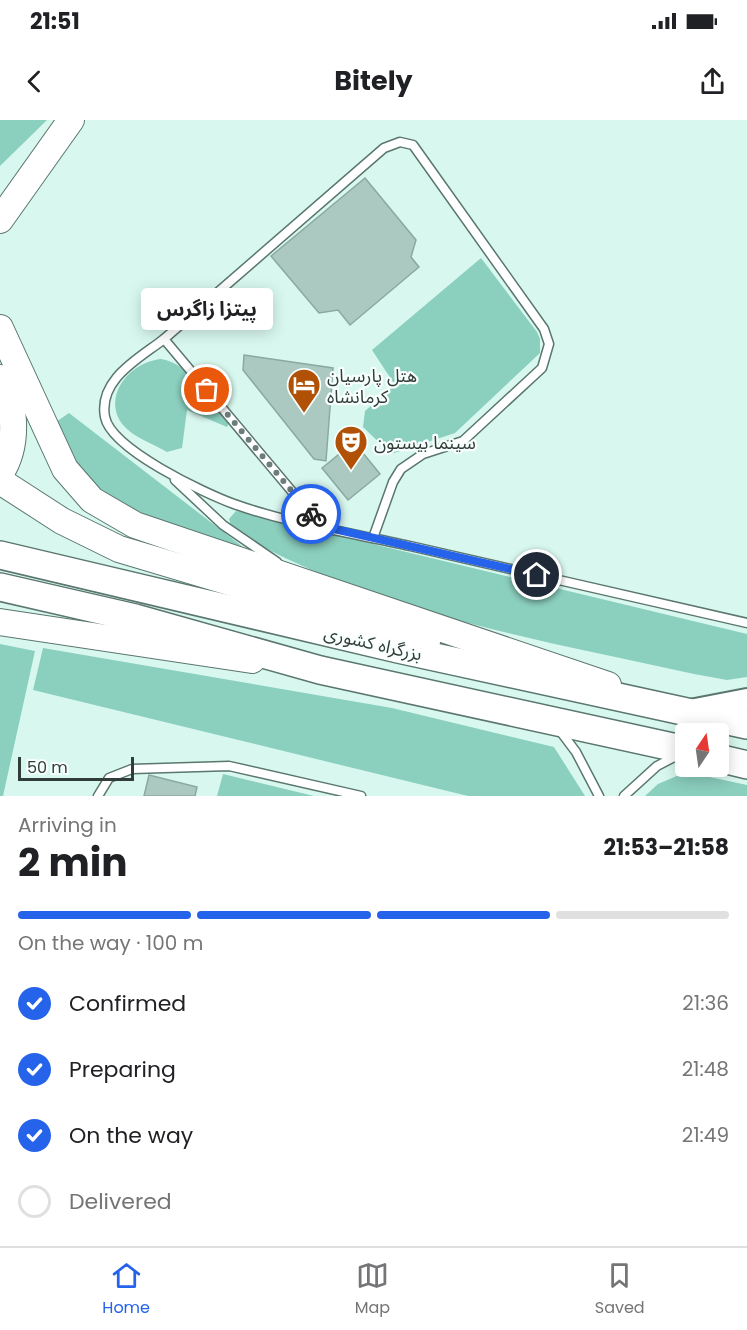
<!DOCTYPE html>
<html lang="en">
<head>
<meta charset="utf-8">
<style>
	body { margin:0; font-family:Poppins,"Noto Sans Arabic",sans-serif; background:#f2f2f2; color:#202124; height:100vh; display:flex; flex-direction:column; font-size:22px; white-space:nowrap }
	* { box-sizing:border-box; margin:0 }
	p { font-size:20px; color:#757577 }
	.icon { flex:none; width:33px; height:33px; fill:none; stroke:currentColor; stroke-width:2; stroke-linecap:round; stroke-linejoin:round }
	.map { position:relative; height:676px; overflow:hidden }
	.sheet { display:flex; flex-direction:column; background:#fff; flex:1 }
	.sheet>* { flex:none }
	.needle { width:39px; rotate:13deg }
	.tools { position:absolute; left:675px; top:603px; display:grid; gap:12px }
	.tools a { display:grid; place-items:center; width:54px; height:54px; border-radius:6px; background:#fff; box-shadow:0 3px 15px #0003; font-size:30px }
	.scale { position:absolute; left:18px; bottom:15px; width:116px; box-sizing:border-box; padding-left:6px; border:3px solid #303d39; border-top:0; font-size:16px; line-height:21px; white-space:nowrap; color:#303d39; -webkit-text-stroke:4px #f8fffd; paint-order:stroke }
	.pin { position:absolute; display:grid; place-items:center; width:51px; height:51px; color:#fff; margin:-26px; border:3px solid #fff; border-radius:50%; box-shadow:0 2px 6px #0007 }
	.courier { position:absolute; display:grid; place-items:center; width:60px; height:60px; margin:-30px; border:4px solid #2563eb; border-radius:50%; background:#fff; color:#222; box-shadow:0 2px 8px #0007 }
	.bubble { position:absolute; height:42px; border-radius:6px; background:#fff; box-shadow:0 3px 15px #0003; font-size:20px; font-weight:700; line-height:42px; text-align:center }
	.head em { font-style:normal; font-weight:700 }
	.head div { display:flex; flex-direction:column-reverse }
	.head { display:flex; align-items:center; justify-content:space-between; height:102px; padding:0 18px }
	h1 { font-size:39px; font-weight:700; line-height:45px }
	.bar { display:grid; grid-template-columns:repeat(4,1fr); gap:9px 6px; align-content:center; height:72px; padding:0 18px }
	.bar i { height:8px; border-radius:4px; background:#e0e0e0 }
	.bar .on { background:#2563eb }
	.bar p { grid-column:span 4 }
	ol { padding:0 18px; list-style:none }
	li { display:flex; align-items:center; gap:18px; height:66px }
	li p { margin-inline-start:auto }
	li .icon { padding:6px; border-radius:50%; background:#2563eb; color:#fff; stroke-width:4 }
	li:last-child { color:#757577 }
	li i { width:33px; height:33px; border:3px solid #e0e0e0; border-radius:50% }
	.status { display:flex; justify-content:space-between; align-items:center; height:42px; padding:0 30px; background:#fff; direction:ltr }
	.status svg { height:16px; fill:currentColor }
	header { display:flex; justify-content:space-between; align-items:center; height:78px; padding:0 18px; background:#fff; font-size:27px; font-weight:700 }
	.menu { display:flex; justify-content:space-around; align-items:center; height:84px; border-top:2px solid #e0e0e0; background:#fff; font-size:16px; color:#757577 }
	.menu a { display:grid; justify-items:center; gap:3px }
	.menu .on { color:#2563eb }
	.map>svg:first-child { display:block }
	.green { fill:#8bcfbe }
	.building { fill:#abc9c1; stroke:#8ba9a1; stroke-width:1.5 }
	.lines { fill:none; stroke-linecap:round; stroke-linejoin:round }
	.service-casing { stroke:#5a766f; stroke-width:11 }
	.secondary-casing { stroke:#5a766f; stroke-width:26 }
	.primary-casing { stroke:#5a766f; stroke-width:28 }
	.trunk-casing { stroke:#5a766f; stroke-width:30 }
	.service { stroke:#fff; stroke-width:8 }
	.secondary { stroke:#fff; stroke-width:22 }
	.primary { stroke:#fff; stroke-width:26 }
	.trunk { stroke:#fff; stroke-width:27 }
	.done { stroke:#6b7e79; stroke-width:6; stroke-dasharray:0 10.8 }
	.route { stroke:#2563eb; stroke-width:8 }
	.labels { text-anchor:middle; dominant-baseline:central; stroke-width:4.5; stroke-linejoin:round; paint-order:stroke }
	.poi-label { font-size:18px; fill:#303d39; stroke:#f8fffd; text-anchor:start }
	.street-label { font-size:18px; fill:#303d39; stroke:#f8fffd }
</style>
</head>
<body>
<div class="status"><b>21:51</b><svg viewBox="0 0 49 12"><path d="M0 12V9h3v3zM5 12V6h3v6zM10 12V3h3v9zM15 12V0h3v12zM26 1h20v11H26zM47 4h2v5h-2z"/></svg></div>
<header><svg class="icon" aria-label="back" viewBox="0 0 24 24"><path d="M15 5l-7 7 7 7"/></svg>Bitely<svg class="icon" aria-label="share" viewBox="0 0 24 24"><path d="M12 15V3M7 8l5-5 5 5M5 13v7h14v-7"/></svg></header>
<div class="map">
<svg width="747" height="676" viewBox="0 0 747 676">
	<rect width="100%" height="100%" fill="#d8f8ef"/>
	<!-- green -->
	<g class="green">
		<polygon points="0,0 47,0 0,46"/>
		<polygon points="481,138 537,212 540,219 540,233 455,313 391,334 363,307 365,291 395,265 372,230"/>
		<path d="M161,239c30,5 50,41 69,62l-3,6 -40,-17 -5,38 -15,4c-14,-8 -34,-15 -44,-27 -22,-29 7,-63 38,-66z"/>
		<path d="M69,293l196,151 -144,-60c-34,-21 -50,-47 -68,-80z"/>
		<path d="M236,391l511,123v43l-20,3 -33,-6c-142,-31 -292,-57 -423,-123 -13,-7 -40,-17 -42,-32z"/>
		<polygon points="0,524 35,531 3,676 0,676"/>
		<polygon points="43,528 392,588 554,627 585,676 468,676 33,570"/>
		<polygon points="686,652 747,665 747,676 645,676 658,664"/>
		<polygon points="223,654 314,676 217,676"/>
	</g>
	<!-- building -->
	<g class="building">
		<polygon points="365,58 416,120 411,137 419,147 350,205 338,190 319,193 271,136"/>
		<polygon points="244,235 333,248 326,341 314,339 243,250"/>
		<polygon points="354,322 380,354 348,380 322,348"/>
		<polygon points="149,655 197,667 195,676 144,676"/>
	</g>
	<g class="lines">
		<!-- service casing -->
		<g class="service-casing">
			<g id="service">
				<polyline points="164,219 384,28 400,22 413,25 544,209 549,224 542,248 463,321 423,334 401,349 393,362 373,418"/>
				<polyline points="175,360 223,405 277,442"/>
				<path d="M321,406l-157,-187c-24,19 -66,40 -59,78 6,32 99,76 129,87 56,20 118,29 176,42 112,26 225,51 337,77"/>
				<polyline points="558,608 576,632 599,676"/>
				<polyline points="98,676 109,658 132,649 229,646 361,676"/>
				<polyline points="624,676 657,646 678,635"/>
			</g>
		</g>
		<!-- secondary casing -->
		<g class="secondary-casing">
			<polyline id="secondary" points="690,591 747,580"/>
		</g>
		<!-- primary casing -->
		<g class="primary-casing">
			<g id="primary">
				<polyline points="0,100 71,0"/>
				<polyline points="0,208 65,349 92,380 135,405 608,565"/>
				<path d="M0,258c17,28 18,69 0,96"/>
				<polyline points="0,361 62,401 119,429 427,521"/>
				<polyline points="0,502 252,540"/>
			</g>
		</g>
		<!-- trunk casing -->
		<g class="trunk-casing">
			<g id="trunk">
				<polyline points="0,435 398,529 747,605"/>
				<polyline points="0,467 135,498 320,550 686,630"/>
				<polyline points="718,638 747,645"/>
			</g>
		</g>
		<!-- service -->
		<use href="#service" class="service"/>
		<!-- secondary -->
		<use href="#secondary" class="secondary"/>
		<!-- primary -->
		<use href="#primary" class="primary"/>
		<!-- trunk -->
		<use href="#trunk" class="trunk"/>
	</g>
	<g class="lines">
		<!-- done -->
		<polyline class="done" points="207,270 311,394"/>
		<!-- route -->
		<polyline class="route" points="311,394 321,406 537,455"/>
	</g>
	<!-- icons -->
	<defs>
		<g id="hotel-pin" transform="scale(1.725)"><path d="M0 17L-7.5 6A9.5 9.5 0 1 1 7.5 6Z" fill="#b05106" stroke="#f8fffd"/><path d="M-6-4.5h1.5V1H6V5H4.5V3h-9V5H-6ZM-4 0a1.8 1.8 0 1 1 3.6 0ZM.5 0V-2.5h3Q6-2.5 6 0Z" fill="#fff"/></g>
		<g id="theatre-pin" transform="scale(1.725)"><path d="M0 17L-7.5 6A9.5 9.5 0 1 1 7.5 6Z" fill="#b05106" stroke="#f8fffd"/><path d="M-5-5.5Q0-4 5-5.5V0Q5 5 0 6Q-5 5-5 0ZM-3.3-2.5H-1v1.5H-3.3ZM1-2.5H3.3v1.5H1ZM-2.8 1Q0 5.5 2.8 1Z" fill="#fff"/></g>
	</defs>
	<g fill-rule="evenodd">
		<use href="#hotel-pin" x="304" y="265"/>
		<use href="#theatre-pin" x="351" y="322"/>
	</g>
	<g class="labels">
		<!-- poi labels -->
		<g class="poi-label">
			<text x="327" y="255">هتل پارسیان<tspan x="327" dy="21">کرمانشاه</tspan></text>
			<text x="374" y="322">سینما بیستون</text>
		</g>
		<!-- street labels -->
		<g class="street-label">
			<text transform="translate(373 523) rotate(13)">بزرگراه کشوری</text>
		</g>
	</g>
</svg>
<div class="tools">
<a><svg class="needle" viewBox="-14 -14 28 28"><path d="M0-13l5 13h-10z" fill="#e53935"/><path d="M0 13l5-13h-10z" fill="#757577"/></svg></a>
</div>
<div class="scale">50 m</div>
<div class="pin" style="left:207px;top:270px;background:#ea580c"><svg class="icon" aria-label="bag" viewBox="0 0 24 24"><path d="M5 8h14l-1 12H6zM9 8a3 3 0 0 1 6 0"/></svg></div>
<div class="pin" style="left:537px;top:455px;background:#1f2937"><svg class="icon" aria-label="home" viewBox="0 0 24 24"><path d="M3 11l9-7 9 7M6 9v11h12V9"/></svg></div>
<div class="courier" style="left:311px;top:394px"><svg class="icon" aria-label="bike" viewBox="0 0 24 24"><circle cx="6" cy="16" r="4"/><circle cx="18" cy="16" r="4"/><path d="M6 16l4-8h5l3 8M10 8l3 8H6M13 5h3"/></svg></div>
<div class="bubble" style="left:141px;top:168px;width:132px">پیتزا زاگرس</div>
</div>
<section class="sheet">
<div class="head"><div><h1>2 min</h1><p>Arriving in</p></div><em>21:53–21:58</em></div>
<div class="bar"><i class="on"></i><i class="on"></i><i class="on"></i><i></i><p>On the way · 100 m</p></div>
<ol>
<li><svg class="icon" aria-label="check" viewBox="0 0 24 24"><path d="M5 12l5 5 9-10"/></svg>Confirmed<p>21:36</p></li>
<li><svg class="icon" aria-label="check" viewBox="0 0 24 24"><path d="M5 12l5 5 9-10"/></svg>Preparing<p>21:48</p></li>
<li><svg class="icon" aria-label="check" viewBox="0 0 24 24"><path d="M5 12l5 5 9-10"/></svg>On the way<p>21:49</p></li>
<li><i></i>Delivered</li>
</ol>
</section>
<nav class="menu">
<a class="on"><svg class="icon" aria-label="home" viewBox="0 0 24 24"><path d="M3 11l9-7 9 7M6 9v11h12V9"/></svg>Home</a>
<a><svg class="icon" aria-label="map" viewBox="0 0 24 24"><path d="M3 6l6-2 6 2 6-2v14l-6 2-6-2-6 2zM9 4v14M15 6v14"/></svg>Map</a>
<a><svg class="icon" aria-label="saved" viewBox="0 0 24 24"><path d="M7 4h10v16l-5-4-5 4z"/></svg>Saved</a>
</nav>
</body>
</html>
